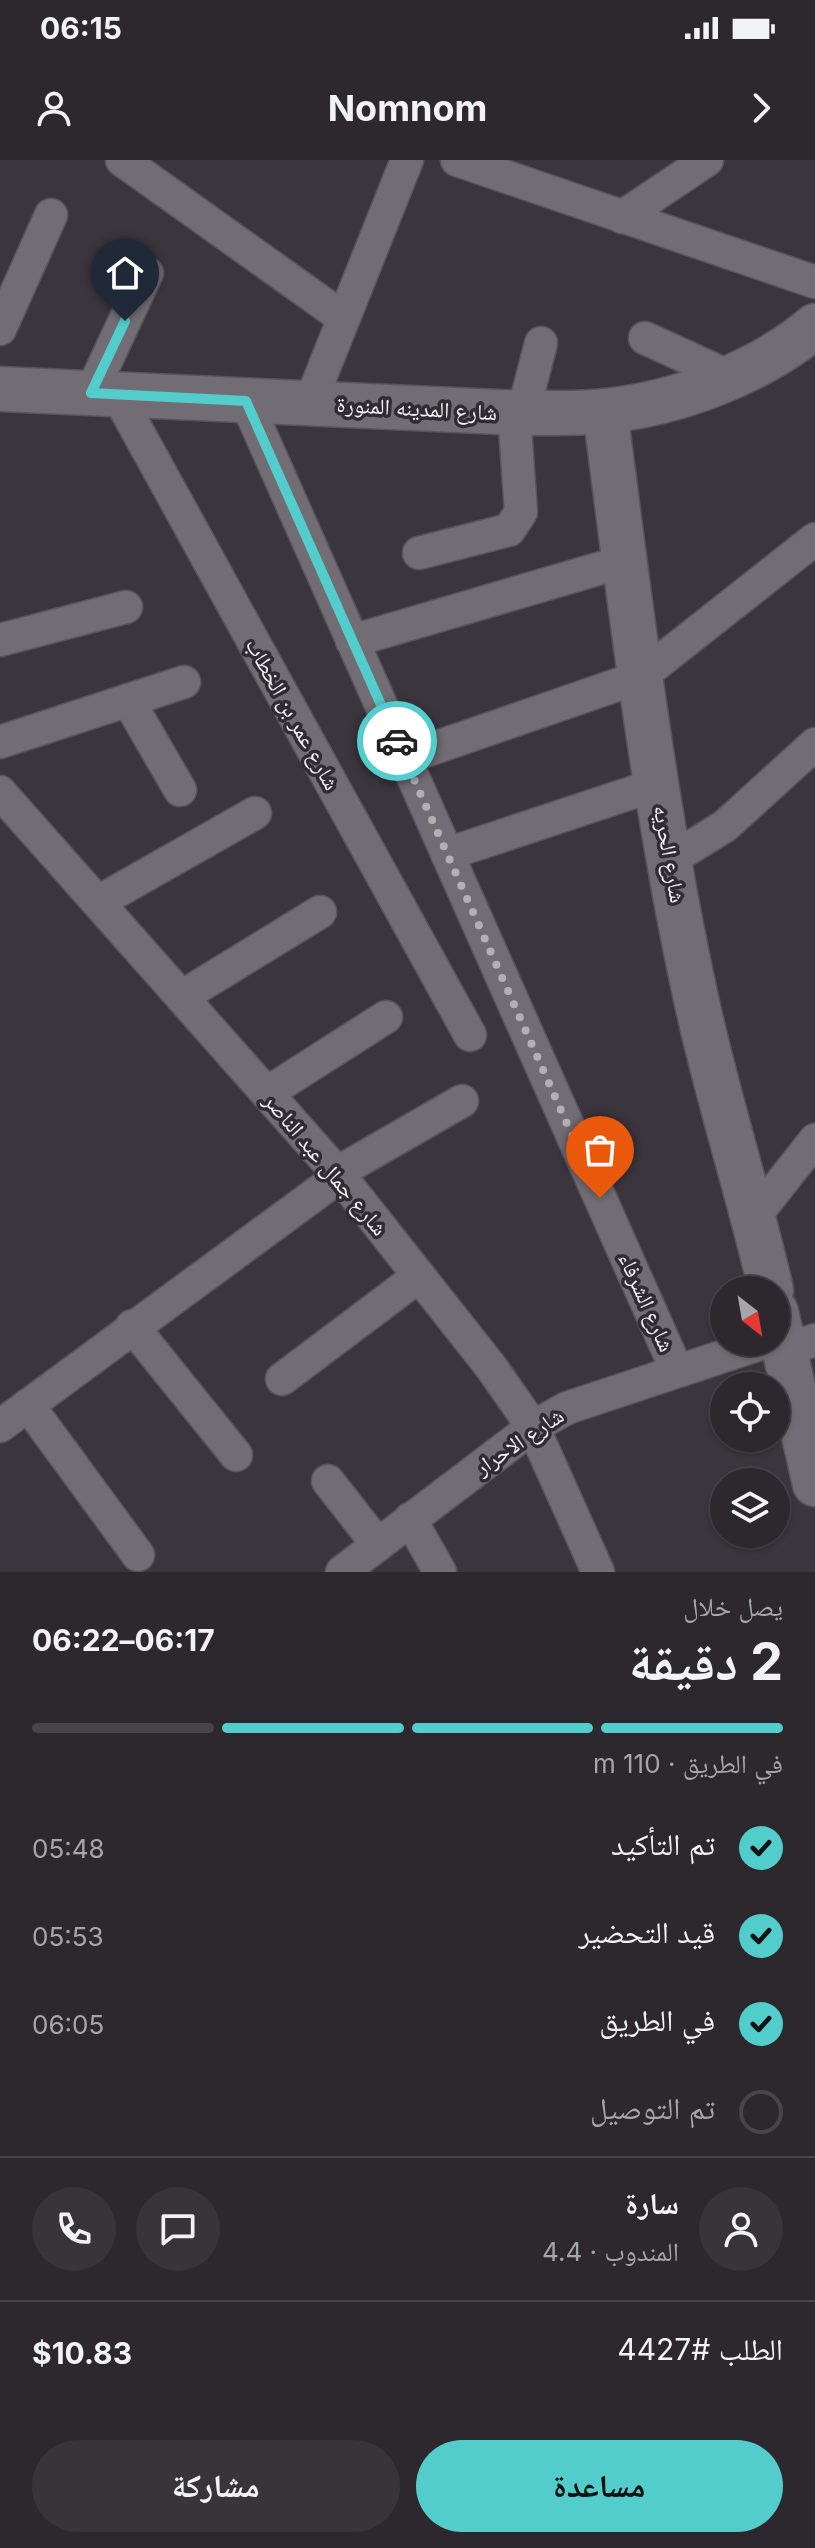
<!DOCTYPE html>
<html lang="ar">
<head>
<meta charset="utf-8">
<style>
	body { margin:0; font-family:Inter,"Noto Naskh Arabic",sans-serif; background:#38343a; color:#f1f3f6; direction:rtl; height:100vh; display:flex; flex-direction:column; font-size:30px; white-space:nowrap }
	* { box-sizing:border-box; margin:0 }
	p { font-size:26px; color:#a6a6aa }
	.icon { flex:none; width:44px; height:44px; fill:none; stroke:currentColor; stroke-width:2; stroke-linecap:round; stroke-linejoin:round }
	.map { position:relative; height:1412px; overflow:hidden; direction:ltr }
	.sheet { display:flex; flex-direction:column; background:#2c282e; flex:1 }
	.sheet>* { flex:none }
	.needle { width:52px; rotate:149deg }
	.buttons { position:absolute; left:710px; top:1116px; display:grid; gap:16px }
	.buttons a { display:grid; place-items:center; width:80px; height:80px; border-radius:50%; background:#2c282e; box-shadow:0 2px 6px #0004,0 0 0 2px #48444a; font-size:40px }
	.pin { position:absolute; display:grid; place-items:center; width:68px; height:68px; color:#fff; margin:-82px -34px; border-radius:50% 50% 50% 0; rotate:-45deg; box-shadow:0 0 8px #0007 }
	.pin .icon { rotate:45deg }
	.courier { position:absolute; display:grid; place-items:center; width:80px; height:80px; margin:-40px; border:6px solid #53cdcb; border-radius:50%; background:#fff; color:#222; box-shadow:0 2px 10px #0007 }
	.headline em { font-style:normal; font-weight:700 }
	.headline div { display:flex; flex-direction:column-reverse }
	.headline { display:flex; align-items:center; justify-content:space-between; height:136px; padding:0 32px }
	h1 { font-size:52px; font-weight:700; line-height:60px }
	.bar { display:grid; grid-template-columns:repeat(4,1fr); gap:12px 8px; align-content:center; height:96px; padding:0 32px }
	.bar i { height:10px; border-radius:6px; background:#48444a }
	.bar .selected { background:#53cdcb }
	.bar p { grid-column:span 4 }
	.line { display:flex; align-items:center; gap:20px; padding:0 32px; border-top:2px solid #48444a }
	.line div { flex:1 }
	.round { display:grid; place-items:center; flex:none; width:84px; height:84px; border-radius:42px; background:#38343a }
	ol { padding:0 32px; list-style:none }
	li { display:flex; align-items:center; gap:24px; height:88px }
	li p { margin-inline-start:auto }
	li .icon { padding:8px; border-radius:50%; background:#53cdcb; color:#111; stroke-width:4 }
	li:last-child { color:#a6a6aa }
	li i { width:44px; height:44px; border:4px solid #48444a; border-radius:50% }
	.primary-button { display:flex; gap:16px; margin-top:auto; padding:16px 32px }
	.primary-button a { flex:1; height:92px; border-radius:48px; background:#53cdcb; color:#111; font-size:32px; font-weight:700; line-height:92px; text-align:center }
	.primary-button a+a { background:#38343a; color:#f1f3f6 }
	.status { display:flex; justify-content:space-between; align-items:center; height:56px; padding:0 40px; background:#2c282e; direction:ltr }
	.status svg { height:22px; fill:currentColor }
	header { display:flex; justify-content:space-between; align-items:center; height:104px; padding:0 32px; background:#2c282e; font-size:36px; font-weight:700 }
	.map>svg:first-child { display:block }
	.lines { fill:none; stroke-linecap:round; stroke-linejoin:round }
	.street-casing { stroke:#59545b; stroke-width:35 }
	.secondary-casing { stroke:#59545b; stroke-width:47 }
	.street { stroke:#726c75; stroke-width:32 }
	.secondary { stroke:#726c75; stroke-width:44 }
	.done { stroke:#b4afb5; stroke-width:8; stroke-dasharray:0 14.4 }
	.route { stroke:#53cdcb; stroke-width:10 }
	.labels { text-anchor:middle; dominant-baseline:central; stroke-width:7; stroke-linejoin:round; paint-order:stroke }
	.street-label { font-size:22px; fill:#f5f1f6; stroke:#312b33 }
</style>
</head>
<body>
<div class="status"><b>06:15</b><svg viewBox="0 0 49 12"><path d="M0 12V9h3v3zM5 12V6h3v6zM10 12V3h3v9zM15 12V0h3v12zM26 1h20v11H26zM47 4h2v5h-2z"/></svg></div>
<header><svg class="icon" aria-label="forward" viewBox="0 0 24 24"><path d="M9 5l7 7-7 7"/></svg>Nomnom<svg class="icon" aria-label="person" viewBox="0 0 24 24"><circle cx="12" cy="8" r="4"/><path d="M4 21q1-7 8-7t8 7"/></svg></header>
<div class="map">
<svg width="815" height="1412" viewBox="0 0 815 1412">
	<rect width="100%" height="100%" fill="#3b353d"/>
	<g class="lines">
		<!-- street casing -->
		<g class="street-casing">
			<g id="street">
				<polyline points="122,0 342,157"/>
				<polyline points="457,0 815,122"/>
				<polyline points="622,57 707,0"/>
				<polyline points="0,169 51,55"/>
				<polyline points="645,178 730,217"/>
				<polyline points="91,233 147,113"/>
				<polyline points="117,234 470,875"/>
				<polyline points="246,241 677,1211"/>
				<polyline points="310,243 407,0"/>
				<polyline points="523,253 541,183"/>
				<polyline points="419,393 509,370 521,352 514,253"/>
				<polyline points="0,480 126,447"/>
				<polyline points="352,481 625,401"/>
				<polyline points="128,540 180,630"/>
				<polyline points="0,582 184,522"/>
				<polyline points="405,598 640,517 815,379"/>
				<polyline points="0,632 340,1016 491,1207 533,1267 598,1412"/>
				<polyline points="447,694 658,624"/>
				<polyline points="670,700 725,666 815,584"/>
				<polyline points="100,741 255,653"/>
				<polyline points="183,836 320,752"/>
				<polyline points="267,933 386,857"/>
				<polyline points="335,1014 462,941"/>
				<polyline points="754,1057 815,980"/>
				<polyline points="132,1166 236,1295"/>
				<polyline points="785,1190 815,1180"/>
				<polyline points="282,1219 419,1116"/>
				<polyline points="28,1245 138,1395"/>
				<polyline points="0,1266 340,1016"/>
				<polyline points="328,1321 378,1385"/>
				<polyline points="410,1359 440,1412"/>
				<polyline points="342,1412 533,1267 567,1248 766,1182"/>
			</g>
		</g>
		<!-- secondary casing -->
		<g class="secondary-casing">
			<g id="secondary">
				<path d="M0,229l523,24c27,0 54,1 81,-2 73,-7 155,-38 211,-85"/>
				<path d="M605,251c26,198 49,397 92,592 21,96 52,191 74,287"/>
				<polyline points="776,1152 815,1324"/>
			</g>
		</g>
		<!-- street -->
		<use href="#street" class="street"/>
		<!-- secondary -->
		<use href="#secondary" class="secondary"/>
	</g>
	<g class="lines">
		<!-- done -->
		<polyline class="done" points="397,581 600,1038"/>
		<!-- route -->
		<polyline class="route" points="125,161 91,233 246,241 397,581"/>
	</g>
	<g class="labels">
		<!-- street labels -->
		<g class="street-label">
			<text transform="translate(417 248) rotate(3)">شارع المدينه المنورة</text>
			<text transform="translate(293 554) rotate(61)">شارع عمر بن الخطاب</text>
			<text transform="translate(670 694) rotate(80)">شارع الحريه</text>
			<text transform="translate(326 1004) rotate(50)">شارع جمال عبد الناصر</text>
			<text transform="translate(647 1142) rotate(66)">شارع الشرفاء</text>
			<text transform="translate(519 1281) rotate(-34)">شارع الاحرار</text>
		</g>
	</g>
</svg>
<div class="buttons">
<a><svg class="needle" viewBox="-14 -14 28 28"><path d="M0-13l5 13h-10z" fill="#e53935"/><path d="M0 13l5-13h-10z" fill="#a6a6aa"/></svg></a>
<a><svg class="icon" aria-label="locate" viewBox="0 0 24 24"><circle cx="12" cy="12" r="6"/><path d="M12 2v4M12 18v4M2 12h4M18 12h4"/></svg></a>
<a><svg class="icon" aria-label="layers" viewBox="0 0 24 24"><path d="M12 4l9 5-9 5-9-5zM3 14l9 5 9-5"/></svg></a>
</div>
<div class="pin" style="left:600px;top:1038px;background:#ea580c"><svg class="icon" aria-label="bag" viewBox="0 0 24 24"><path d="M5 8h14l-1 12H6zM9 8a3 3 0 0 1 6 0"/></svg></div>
<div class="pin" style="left:125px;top:161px;background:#1f2937"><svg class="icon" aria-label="home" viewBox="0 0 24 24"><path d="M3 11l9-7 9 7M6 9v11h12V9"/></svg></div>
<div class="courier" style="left:397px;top:581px"><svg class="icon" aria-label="car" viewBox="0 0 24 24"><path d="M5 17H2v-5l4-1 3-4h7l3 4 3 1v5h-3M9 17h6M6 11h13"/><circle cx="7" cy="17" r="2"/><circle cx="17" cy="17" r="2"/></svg></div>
</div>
<section class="sheet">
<div class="headline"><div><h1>2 دقيقة</h1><p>يصل خلال</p></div><em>06:17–06:22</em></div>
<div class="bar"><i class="selected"></i><i class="selected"></i><i class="selected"></i><i></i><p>في الطريق · 110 m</p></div>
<ol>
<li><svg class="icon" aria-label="check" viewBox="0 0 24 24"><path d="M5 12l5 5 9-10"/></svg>تم التأكيد<p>05:48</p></li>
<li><svg class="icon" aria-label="check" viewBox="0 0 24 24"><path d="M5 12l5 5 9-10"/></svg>قيد التحضير<p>05:53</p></li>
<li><svg class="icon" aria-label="check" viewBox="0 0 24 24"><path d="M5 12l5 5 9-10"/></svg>في الطريق<p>06:05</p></li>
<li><i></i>تم التوصيل</li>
</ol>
<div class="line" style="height:144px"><a class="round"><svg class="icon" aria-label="person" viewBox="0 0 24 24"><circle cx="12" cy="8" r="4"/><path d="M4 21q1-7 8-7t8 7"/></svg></a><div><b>سارة</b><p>المندوب · 4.4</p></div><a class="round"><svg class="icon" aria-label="chat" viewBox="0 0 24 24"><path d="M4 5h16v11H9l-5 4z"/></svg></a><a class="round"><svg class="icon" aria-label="phone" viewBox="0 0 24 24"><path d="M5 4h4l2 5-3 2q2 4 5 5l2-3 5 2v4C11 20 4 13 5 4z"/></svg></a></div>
<div class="line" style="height:104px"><div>الطلب #4427</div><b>$10.83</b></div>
<div class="primary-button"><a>مساعدة</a><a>مشاركة</a></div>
</section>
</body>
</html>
